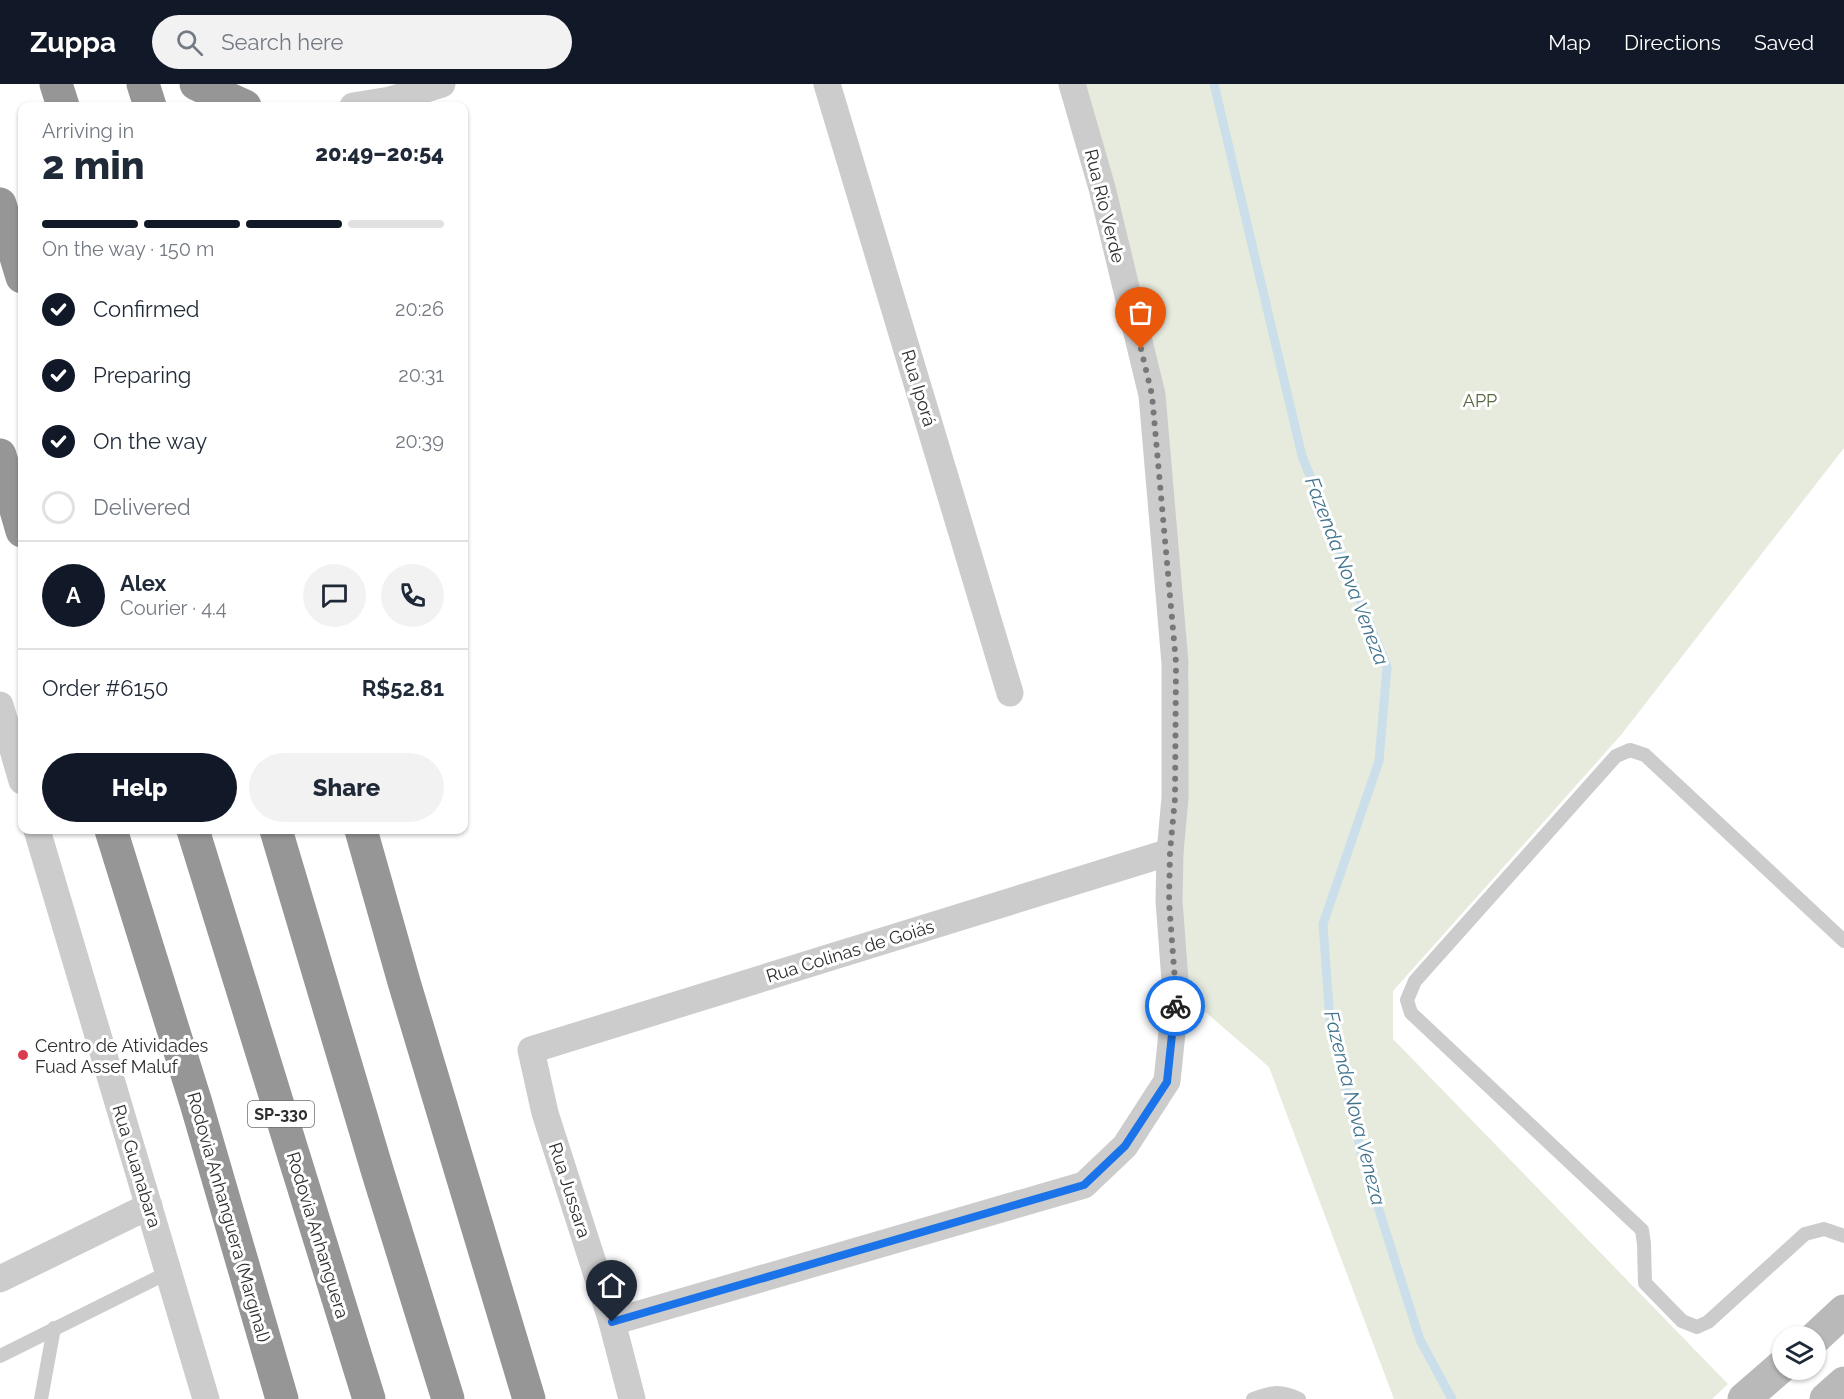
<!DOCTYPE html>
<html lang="en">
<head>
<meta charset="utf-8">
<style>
	body { margin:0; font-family:Raleway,sans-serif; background:#f2f2f3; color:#1f2937; height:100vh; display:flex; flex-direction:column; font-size:22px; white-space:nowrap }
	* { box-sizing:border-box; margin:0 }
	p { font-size:20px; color:#747a83 }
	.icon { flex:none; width:33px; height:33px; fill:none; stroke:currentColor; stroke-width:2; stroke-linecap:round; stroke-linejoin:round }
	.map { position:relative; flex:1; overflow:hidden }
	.side { position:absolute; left:18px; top:18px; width:450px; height:732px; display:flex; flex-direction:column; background:#fff; border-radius:12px; box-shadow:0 2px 4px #0004 }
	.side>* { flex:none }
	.fabs { position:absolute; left:1772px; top:1242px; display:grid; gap:12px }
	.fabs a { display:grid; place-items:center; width:54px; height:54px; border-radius:50%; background:#fff; box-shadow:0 2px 4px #0004; font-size:30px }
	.pin { position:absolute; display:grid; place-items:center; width:51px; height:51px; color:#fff; margin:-62px -26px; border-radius:50% 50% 50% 0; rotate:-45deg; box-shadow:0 0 6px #0007 }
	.pin .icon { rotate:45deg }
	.courier { position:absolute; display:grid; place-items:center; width:60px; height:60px; margin:-30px; border:4px solid #1a73e8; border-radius:50%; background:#fff; color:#222; box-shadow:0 2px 8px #0007 }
	.overview em { font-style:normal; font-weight:800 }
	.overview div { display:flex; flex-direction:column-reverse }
	.overview { display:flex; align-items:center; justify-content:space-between; height:102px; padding:0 24px }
	h1 { font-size:39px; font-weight:800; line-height:45px }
	.bar { display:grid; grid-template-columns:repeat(4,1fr); gap:9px 6px; align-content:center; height:72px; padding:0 24px }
	.bar i { height:8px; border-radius:4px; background:#e0e1e3 }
	.bar .on { background:#111827 }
	.bar p { grid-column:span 4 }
	.line { display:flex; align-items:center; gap:15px; padding:0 24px; border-top:2px solid #e0e1e3 }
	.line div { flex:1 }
	.round { display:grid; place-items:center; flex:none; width:63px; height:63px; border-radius:32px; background:#f2f2f3 }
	ol { padding:0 24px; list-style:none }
	li { display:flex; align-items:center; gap:18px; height:66px }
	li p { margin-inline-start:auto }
	li .icon { padding:6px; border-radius:50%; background:#111827; color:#fff; stroke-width:4 }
	li:last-child { color:#747a83 }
	li i { width:33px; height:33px; border:3px solid #e0e1e3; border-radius:50% }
	.button { display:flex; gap:12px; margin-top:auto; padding:12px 24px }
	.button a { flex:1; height:69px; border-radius:36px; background:#111827; color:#fff; font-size:24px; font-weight:800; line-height:69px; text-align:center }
	.button a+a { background:#f2f2f3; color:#1f2937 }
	header { display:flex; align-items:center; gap:36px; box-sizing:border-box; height:84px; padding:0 30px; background:#111827; color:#fff }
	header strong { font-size:28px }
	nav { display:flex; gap:33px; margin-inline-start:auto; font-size:21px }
	.search { width:420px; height:54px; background:#f2f2f3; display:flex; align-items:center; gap:15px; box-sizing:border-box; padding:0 21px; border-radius:33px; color:#747a83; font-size:22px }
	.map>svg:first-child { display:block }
	.green { fill:#e6ebde }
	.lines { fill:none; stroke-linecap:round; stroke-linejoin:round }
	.stream { stroke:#cbdfea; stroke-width:9 }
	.lane { stroke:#ccc; stroke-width:14 }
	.street { stroke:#ccc; stroke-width:27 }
	.secondary { stroke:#b9b9b9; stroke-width:33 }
	.highway { stroke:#969696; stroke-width:33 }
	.done { stroke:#787878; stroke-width:6; stroke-dasharray:0 10.8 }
	.route { stroke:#1a73e8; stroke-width:8 }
	.poi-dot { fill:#db3c4f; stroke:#fff; stroke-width:2 }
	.labels { text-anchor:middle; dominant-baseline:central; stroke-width:6; stroke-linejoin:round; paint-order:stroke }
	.shield { fill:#fff; stroke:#6d6d6d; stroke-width:1.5 }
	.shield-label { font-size:16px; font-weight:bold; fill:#2f2f2f }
	.street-label { font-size:18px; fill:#2f2f2f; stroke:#fff }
	.park-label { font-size:18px; fill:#54693f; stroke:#fff }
	.poi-label { font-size:18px; fill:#2f2f2f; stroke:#fff; text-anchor:start }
	.water-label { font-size:20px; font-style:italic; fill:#41738d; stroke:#fff }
</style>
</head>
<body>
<header>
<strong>Zuppa</strong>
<div class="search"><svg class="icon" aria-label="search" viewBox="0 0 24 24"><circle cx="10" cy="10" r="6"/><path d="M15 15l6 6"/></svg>Search here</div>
<nav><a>Map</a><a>Directions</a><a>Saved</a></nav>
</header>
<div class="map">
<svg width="1844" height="1315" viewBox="0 0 1844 1315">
	<rect width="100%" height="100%" fill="#fff"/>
	<!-- green -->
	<polygon class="green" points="1080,0 1844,0 1844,364 1621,651 1393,907 1393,955 1728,1300 1712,1315 1394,1315 1269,983 1181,907 1182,714 1189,589 1163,314"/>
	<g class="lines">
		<!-- stream -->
		<polyline class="stream" points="1214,0 1302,372 1387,583 1379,677 1323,840 1330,937 1362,1072 1420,1256 1452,1315"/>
		<!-- lane -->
		<g class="lane">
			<polyline points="1844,857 1645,671 1630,666 1616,672 1415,897 1407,916 1411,929 1642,1146 1644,1160 1645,1199 1682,1237 1697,1243 1708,1238 1805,1150 1824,1145 1844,1152"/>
			<polyline points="0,1272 169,1188"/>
			<polyline points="41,1315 54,1244"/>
			<path d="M1253,1315c20,-7 27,-9 46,0"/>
		</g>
		<!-- street -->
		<g class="street">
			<polyline points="827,0 1010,609"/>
			<polyline points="353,22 390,16 442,0"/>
			<polyline points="0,621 22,697"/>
			<polyline points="37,746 206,1315"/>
			<polyline points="0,1195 149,1122"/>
			<polyline points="612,1238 1084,1101 1125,1062 1167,997 1176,910 1169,817 1170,768 1175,714 1175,579 1152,311 1102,104 1072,0"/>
			<polyline points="632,1315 612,1238 545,1029 531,966 1170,768"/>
		</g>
		<!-- secondary -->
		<g class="secondary">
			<polyline points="1815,1254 1844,1227"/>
			<polyline points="1744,1315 1782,1282"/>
			<polyline points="1826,1315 1844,1299"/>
		</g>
		<!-- highway -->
		<g class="highway">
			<polyline points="56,0 63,22"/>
			<polyline points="143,0 150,22"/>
			<polyline points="196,0 245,22"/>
			<polyline points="0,120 22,193"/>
			<polyline points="0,371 22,447"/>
			<polyline points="111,746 196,1019 282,1315"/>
			<polyline points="193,746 369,1315"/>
			<polyline points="276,746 378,1089 448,1315"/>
			<polyline points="361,746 404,898 529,1315"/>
		</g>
	</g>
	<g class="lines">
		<!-- done -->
		<polyline class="done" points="1141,265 1152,311 1176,579 1175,714 1170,768 1169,818 1176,910 1175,922"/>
		<!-- route -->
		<polyline class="route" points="612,1238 1084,1101 1125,1062 1167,998 1175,922"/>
	</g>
	<!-- markers -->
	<circle class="poi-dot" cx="23" cy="971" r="6"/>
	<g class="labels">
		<!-- shield labels -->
		<rect class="shield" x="248" y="1017" width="66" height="26" rx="4.5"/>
		<g class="shield-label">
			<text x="281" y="1030">SP-330</text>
		</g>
		<!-- street labels -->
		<g class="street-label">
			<text transform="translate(1105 122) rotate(76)">Rua Rio Verde</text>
			<text transform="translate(919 304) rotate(73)">Rua Iporá</text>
			<text transform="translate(850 867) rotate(-17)">Rua Colinas de Goiás</text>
			<text transform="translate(137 1082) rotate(73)">Rua Guanabara</text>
			<text transform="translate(570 1106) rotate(72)">Rua Jussara</text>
			<text transform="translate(229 1133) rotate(74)">Rodovia Anhanguera (Marginal)</text>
			<text transform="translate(318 1151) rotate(73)">Rodovia Anhanguera</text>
		</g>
		<!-- park labels -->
		<g class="park-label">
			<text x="1480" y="316">APP</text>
		</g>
		<!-- poi labels -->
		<g class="poi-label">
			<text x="35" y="961">Centro de Atividades<tspan x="35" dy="21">Fuad Assef Maluf</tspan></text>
		</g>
		<!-- water labels -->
		<g class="water-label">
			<text transform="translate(1347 487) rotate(69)">Fazenda Nova Veneza</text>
			<text transform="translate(1355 1024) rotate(76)">Fazenda Nova Veneza</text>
		</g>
	</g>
</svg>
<div class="fabs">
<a><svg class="icon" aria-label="layers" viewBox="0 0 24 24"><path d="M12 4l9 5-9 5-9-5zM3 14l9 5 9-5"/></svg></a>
</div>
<div class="pin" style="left:1141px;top:265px;background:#ea580c"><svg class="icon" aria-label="bag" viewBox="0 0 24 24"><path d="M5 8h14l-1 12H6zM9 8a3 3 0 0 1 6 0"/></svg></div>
<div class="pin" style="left:612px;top:1238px;background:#1f2937"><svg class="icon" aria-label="home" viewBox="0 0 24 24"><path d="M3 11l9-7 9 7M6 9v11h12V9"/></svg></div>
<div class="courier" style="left:1175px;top:922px"><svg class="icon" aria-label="bike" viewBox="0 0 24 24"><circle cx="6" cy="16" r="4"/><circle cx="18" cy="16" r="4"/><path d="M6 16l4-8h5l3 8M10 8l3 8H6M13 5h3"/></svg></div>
<section class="side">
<div class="overview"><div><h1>2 min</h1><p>Arriving in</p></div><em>20:49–20:54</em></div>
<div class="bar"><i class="on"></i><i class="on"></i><i class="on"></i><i></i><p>On the way · 150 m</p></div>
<ol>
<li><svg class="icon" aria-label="check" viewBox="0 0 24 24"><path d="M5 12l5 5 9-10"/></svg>Confirmed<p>20:26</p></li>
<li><svg class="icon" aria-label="check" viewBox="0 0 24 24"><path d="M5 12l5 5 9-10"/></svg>Preparing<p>20:31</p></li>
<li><svg class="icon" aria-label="check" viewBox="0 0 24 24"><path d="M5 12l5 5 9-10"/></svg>On the way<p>20:39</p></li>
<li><i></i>Delivered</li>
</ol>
<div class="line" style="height:108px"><b class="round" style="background:#111827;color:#fff">A</b><div><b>Alex</b><p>Courier · 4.4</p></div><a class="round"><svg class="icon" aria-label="chat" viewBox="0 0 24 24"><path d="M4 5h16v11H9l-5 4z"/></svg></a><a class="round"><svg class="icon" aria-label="phone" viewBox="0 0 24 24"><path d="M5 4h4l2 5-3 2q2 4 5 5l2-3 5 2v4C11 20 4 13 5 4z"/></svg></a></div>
<div class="line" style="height:78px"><div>Order #6150</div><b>R$52.81</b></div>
<div class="button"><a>Help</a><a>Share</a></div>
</section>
</div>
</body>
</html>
